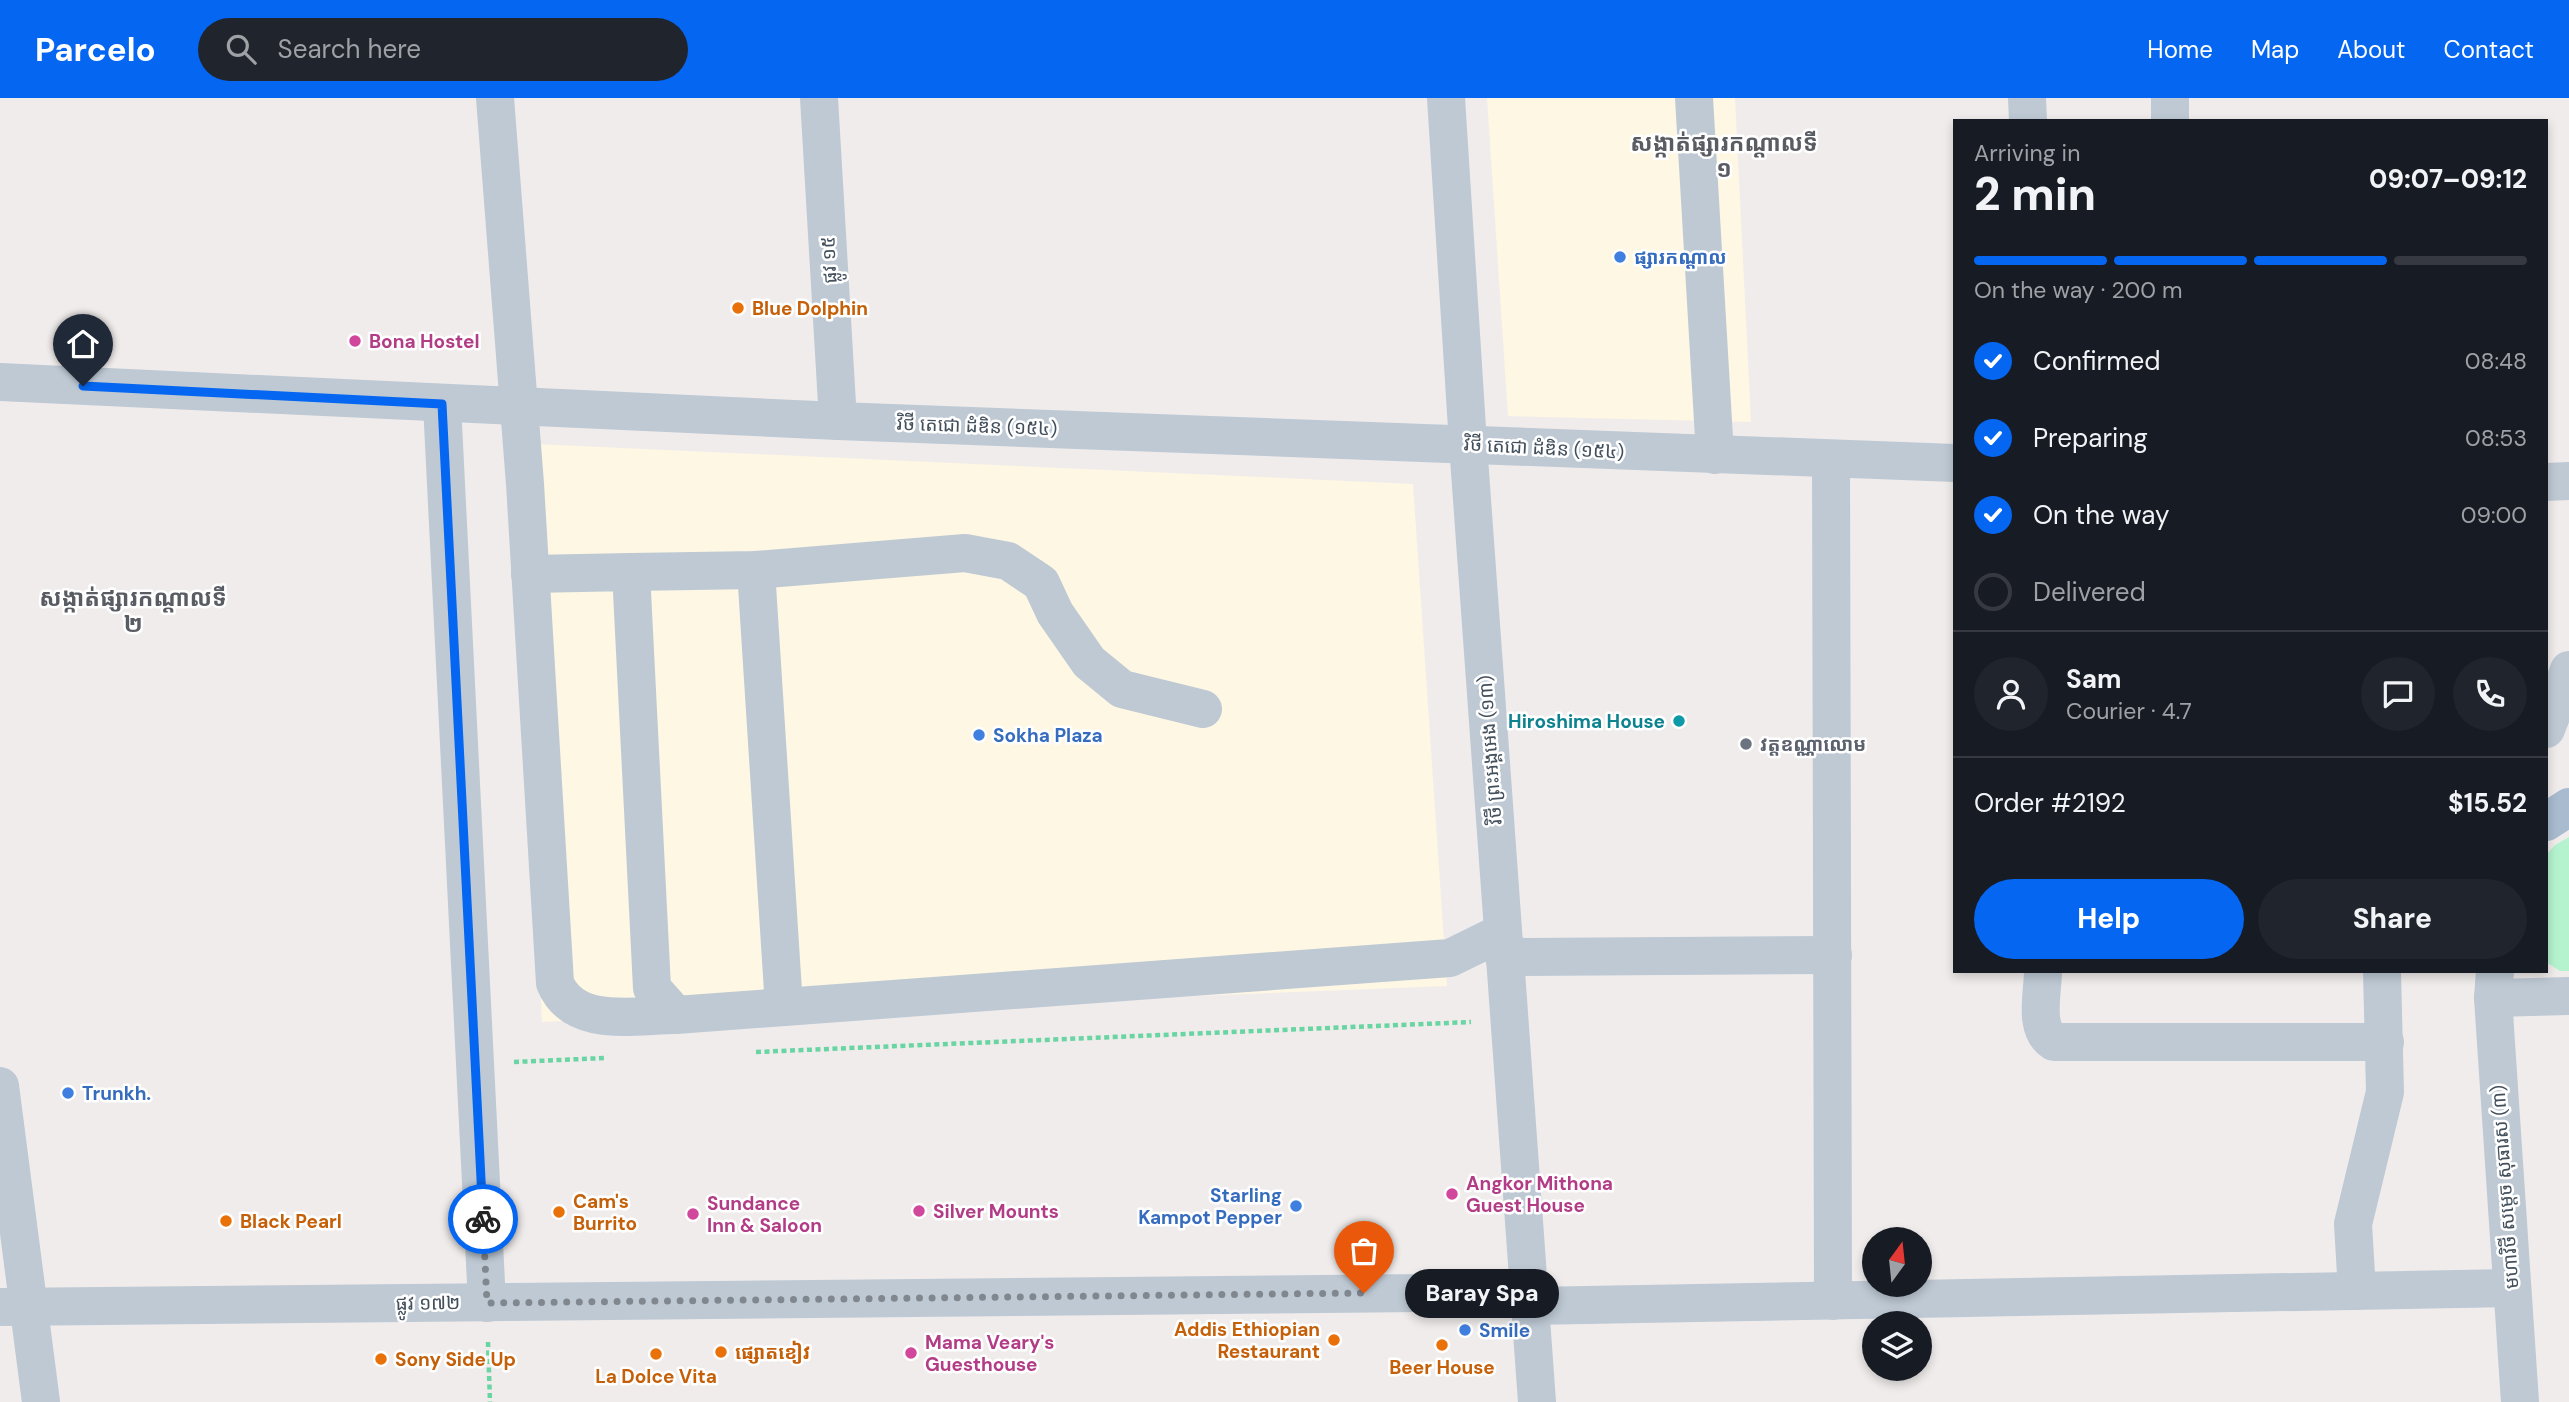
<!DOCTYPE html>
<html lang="en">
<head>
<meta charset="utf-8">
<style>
	body { margin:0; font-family:"DM Sans","Noto Sans Khmer",sans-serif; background:#20242c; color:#f1f3f6; height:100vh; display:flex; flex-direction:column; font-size:26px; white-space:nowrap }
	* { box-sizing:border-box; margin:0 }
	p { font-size:23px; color:#9ea1a6 }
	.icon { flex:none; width:38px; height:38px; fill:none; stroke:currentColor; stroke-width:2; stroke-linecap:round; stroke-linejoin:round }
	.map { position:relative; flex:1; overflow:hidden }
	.sheet { position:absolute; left:1953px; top:21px; width:595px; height:854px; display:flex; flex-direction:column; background:#171b24; border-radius:0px; box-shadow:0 4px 10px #0003 }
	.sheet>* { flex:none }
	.needle { width:46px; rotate:15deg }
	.tools { position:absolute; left:1862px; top:1129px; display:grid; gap:14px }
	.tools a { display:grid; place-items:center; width:70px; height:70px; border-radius:50%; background:#171b24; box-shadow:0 4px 10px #0003; font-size:35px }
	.pin { position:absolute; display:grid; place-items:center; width:60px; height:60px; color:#fff; margin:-72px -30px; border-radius:50% 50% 50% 0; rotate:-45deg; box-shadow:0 0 7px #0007 }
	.pin .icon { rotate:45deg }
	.courier { position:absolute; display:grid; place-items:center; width:70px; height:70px; margin:-35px; border:5px solid #0566f1; border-radius:50%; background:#fff; color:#222; box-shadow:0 2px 9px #0007 }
	.bubble { position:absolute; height:49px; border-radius:24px; background:#171b24; box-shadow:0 4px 10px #0003; font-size:23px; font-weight:800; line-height:49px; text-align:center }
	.headline em { font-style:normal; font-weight:800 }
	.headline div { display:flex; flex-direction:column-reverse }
	.headline { display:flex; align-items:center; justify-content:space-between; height:119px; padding:0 21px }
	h1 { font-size:46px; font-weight:800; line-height:52px }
	.bar { display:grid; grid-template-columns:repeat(4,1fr); gap:10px 7px; align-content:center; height:84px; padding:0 21px }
	.bar i { height:9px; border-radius:5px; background:#363941 }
	.bar .active { background:#0566f1 }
	.bar p { grid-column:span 4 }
	.line { display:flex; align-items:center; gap:18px; padding:0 21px; border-top:2px solid #363941 }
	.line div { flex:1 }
	.round { display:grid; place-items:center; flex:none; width:74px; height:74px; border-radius:37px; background:#20242c }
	ol { padding:0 21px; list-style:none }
	li { display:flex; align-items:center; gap:21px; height:77px }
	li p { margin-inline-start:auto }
	li .icon { padding:7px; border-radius:50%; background:#0566f1; color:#fff; stroke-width:4 }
	li:last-child { color:#9ea1a6 }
	li i { width:38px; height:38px; border:4px solid #363941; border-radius:50% }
	.primary-button { display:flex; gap:14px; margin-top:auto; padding:14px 21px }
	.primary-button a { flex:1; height:80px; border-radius:42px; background:#0566f1; color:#fff; font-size:28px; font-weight:800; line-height:80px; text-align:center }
	.primary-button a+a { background:#20242c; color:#f1f3f6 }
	header { display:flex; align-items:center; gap:42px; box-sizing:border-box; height:98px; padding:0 35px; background:#0566f1; color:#fff }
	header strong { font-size:33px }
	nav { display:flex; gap:38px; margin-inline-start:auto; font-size:24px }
	.search { width:490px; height:63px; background:#20242c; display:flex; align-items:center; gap:18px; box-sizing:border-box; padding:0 24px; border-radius:38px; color:#9ea1a6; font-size:26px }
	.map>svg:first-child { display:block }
	.commercial { fill:#fef7e3 }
	.green { fill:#b5f3cf }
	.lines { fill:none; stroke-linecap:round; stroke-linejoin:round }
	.path { stroke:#69d5a3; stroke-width:4.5; stroke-dasharray:5 3.5; stroke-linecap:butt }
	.minor { stroke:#bec9d4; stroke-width:38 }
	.major { stroke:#a9bbcf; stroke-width:38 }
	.done { stroke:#80878e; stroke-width:7; stroke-dasharray:0 12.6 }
	.route { stroke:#0566f1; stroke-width:9 }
	.shop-dot { fill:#3f7fe0; stroke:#fff; stroke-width:2.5 }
	.food-dot { fill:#e8710a; stroke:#fff; stroke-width:2.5 }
	.hotel-dot { fill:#d1479c; stroke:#fff; stroke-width:2.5 }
	.culture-dot { fill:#0f9aa8; stroke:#fff; stroke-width:2.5 }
	.worship-dot { fill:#6b7280; stroke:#fff; stroke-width:2.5 }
	.labels { text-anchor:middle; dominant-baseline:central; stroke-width:5; stroke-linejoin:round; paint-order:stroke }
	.shop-label { font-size:19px; font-weight:bold; fill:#366cbe; stroke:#fff; text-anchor:start }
	.street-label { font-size:19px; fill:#43505c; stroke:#fff }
	.food-label { font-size:19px; font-weight:bold; fill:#c56008; stroke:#fff; text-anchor:start }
	.hotel-label { font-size:19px; font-weight:bold; fill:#b23c85; stroke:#fff; text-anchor:start }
	.culture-label { font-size:19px; font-weight:bold; fill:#0d838f; stroke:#fff; text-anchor:end }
	.worship-label { font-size:19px; font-weight:bold; fill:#5b616d; stroke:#fff; text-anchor:start }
	.quarter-label { font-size:23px; font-weight:bold; fill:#595d63; stroke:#fff }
</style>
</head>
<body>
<header>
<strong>Parcelo</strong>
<div class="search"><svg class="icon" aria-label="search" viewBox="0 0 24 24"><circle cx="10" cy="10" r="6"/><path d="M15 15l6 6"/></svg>Search here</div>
<nav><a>Home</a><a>Map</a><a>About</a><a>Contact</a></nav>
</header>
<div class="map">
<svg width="2569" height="1304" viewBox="0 0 2569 1304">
	<rect width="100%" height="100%" fill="#f0ecec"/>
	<!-- commercial -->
	<g class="commercial">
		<polygon points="1487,0 1735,0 1751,324 1508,318"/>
		<polygon points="514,345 1413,386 1447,888 542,924"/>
	</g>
	<!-- green -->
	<polygon class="green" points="2569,739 2569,873 2560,873 2546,864 2546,757 2555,747"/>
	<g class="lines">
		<!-- path -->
		<g class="path">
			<polyline points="756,954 1471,924"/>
			<polyline points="514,964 604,960"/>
			<polyline points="488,1244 490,1304"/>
		</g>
		<!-- minor -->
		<g class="minor">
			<path d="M495,0l30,386 30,499c19,46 80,32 121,32"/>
			<polyline points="819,0 838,323"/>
			<polyline points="1446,0 1468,346 1537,1304"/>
			<polyline points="1694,0 1715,357"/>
			<polyline points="2027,0 2028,23"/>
			<polyline points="2170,0 2170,23"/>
			<polyline points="0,284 838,323 1955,365"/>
			<polyline points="442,306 487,1205"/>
			<polyline points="1831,361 1833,1203"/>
			<polyline points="2546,384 2569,383"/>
			<polyline points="756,472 784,909"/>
			<polyline points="631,474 756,472 965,455 1008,463 1041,485 1055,515 1089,564 1122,591 1203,611"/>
			<polyline points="530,476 631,474 652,890 676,917 1450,860 1503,834"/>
			<polyline points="2546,631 2569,572"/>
			<polyline points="1504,859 1833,857"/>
			<path d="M2043,873c0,22 -10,58 11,71h331"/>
			<polyline points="2495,873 2493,900 2520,1304"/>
			<polyline points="2493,900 2569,898"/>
			<polyline points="0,988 41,1304"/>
			<polyline points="2357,1193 2353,1126 2385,994 2382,873"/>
			<polyline points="1530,1208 2512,1190"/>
			<polyline points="0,1209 1529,1194"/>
		</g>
		<!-- major -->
		<polyline class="major" points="2546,724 2569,709"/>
	</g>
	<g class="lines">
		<!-- done -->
		<polyline class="done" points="483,1121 487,1205 1364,1195"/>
		<!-- route -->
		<polyline class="route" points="83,288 442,306 483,1121"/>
	</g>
	<!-- markers -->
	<g class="shop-dot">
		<circle cx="1620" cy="159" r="7"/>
		<circle cx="979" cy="637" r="7"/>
		<circle cx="68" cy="995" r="7"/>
		<circle cx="1296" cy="1108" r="7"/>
		<circle cx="1465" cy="1232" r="7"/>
	</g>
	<g class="food-dot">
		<circle cx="738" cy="210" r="7"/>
		<circle cx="559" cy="1114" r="7"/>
		<circle cx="226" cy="1123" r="7"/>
		<circle cx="1334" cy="1242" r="7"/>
		<circle cx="1442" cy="1247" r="7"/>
		<circle cx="721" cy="1254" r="7"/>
		<circle cx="656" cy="1256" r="7"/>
		<circle cx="381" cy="1261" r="7"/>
	</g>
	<g class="hotel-dot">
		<circle cx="355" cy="243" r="7"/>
		<circle cx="1452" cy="1096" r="7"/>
		<circle cx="919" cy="1113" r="7"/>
		<circle cx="693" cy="1116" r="7"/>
		<circle cx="911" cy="1255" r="7"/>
	</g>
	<circle class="culture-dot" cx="1679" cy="623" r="7"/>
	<circle class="worship-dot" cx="1746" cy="646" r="7"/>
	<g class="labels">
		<!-- shop labels -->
		<g class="shop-label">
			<text x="1634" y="159">ផ្សារកណ្ដាល</text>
			<text x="993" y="637">Sokha Plaza</text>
			<text x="82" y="995">Trunkh.</text>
			<text x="1282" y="1097" text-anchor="end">Starling<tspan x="1282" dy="22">Kampot Pepper</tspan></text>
			<text x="1479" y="1232">Smile</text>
		</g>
		<!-- street labels -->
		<g class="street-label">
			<text transform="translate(829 162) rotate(-93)">ផ្លូវ ១៥</text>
			<text transform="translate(977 328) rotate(2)">វិថី តេជោ ដំឌិន (១៥៤)</text>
			<text transform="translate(1544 350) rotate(3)">វិថី តេជោ ដំឌិន (១៥៤)</text>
			<text transform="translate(1490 652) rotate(-94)">វិថី ព្រះអង្គអេង (១៣)</text>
			<text transform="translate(2505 1089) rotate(-94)">មហាវិថី សម្តេច សុធារស (៣)</text>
			<text transform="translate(428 1205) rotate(-1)">ផ្លូវ ១៧២</text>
		</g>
		<!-- food labels -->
		<g class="food-label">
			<text x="752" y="210">Blue Dolphin</text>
			<text x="573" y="1103">Cam's<tspan x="573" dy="22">Burrito</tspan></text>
			<text x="240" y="1123">Black Pearl</text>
			<text x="1320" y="1231" text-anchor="end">Addis Ethiopian<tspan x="1320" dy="22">Restaurant</tspan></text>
			<text x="735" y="1254">ផ្សោតខៀវ</text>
			<text x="395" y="1261">Sony Side Up</text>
			<text x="1442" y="1269" text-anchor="middle">Beer House</text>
			<text x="656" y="1278" text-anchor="middle">La Dolce Vita</text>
		</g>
		<!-- hotel labels -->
		<g class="hotel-label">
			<text x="369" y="243">Bona Hostel</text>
			<text x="1466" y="1085">Angkor Mithona<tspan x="1466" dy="22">Guest House</tspan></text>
			<text x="707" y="1105">Sundance<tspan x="707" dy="22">Inn &amp; Saloon</tspan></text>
			<text x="933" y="1113">Silver Mounts</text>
			<text x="925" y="1244">Mama Veary's<tspan x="925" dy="22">Guesthouse</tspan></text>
		</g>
		<!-- culture labels -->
		<g class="culture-label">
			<text x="1665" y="623">Hiroshima House</text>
		</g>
		<!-- worship labels -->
		<g class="worship-label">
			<text x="1760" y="646">វត្តឧណ្ណាលោម</text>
		</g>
		<!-- quarter labels -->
		<g class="quarter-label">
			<text x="1724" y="45">សង្កាត់ផ្សារកណ្ដាលទី<tspan x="1724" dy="26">១</tspan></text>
			<text x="133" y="500">សង្កាត់ផ្សារកណ្ដាលទី<tspan x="133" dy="26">២</tspan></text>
		</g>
	</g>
</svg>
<div class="tools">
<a><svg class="needle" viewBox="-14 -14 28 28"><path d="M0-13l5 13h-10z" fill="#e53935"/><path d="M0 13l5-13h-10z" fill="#9ea1a6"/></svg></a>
<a><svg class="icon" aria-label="layers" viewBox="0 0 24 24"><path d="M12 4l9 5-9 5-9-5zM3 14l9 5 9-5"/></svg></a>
</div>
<div class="pin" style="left:1364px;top:1195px;background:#ea580c"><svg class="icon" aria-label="bag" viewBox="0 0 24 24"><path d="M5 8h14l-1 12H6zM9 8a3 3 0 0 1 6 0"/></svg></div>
<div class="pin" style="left:83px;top:288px;background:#1f2937"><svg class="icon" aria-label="home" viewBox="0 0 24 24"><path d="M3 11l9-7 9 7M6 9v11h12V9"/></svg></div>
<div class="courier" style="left:483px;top:1121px"><svg class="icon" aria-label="bike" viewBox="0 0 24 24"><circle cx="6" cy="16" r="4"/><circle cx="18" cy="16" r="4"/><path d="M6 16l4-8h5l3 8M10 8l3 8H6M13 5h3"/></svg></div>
<div class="bubble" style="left:1405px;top:1171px;width:154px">Baray Spa</div>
<section class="sheet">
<div class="headline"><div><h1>2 min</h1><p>Arriving in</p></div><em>09:07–09:12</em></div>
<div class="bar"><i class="active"></i><i class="active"></i><i class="active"></i><i></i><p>On the way · 200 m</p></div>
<ol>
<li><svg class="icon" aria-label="check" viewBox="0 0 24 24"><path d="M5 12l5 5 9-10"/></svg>Confirmed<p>08:48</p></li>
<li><svg class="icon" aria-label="check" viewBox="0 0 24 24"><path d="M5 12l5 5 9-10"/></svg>Preparing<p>08:53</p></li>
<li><svg class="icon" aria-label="check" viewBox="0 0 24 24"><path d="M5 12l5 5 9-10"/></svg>On the way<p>09:00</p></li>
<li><i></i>Delivered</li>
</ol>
<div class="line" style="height:126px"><a class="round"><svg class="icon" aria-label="person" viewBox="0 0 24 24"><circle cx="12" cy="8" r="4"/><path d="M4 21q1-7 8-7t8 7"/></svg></a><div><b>Sam</b><p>Courier · 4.7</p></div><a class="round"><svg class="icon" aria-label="chat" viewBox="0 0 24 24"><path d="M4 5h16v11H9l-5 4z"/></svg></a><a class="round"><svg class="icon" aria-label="phone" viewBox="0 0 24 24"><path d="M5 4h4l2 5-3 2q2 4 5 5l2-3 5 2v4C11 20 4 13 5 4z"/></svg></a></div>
<div class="line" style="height:91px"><div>Order #2192</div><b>$15.52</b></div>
<div class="primary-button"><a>Help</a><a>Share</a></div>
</section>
</div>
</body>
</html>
